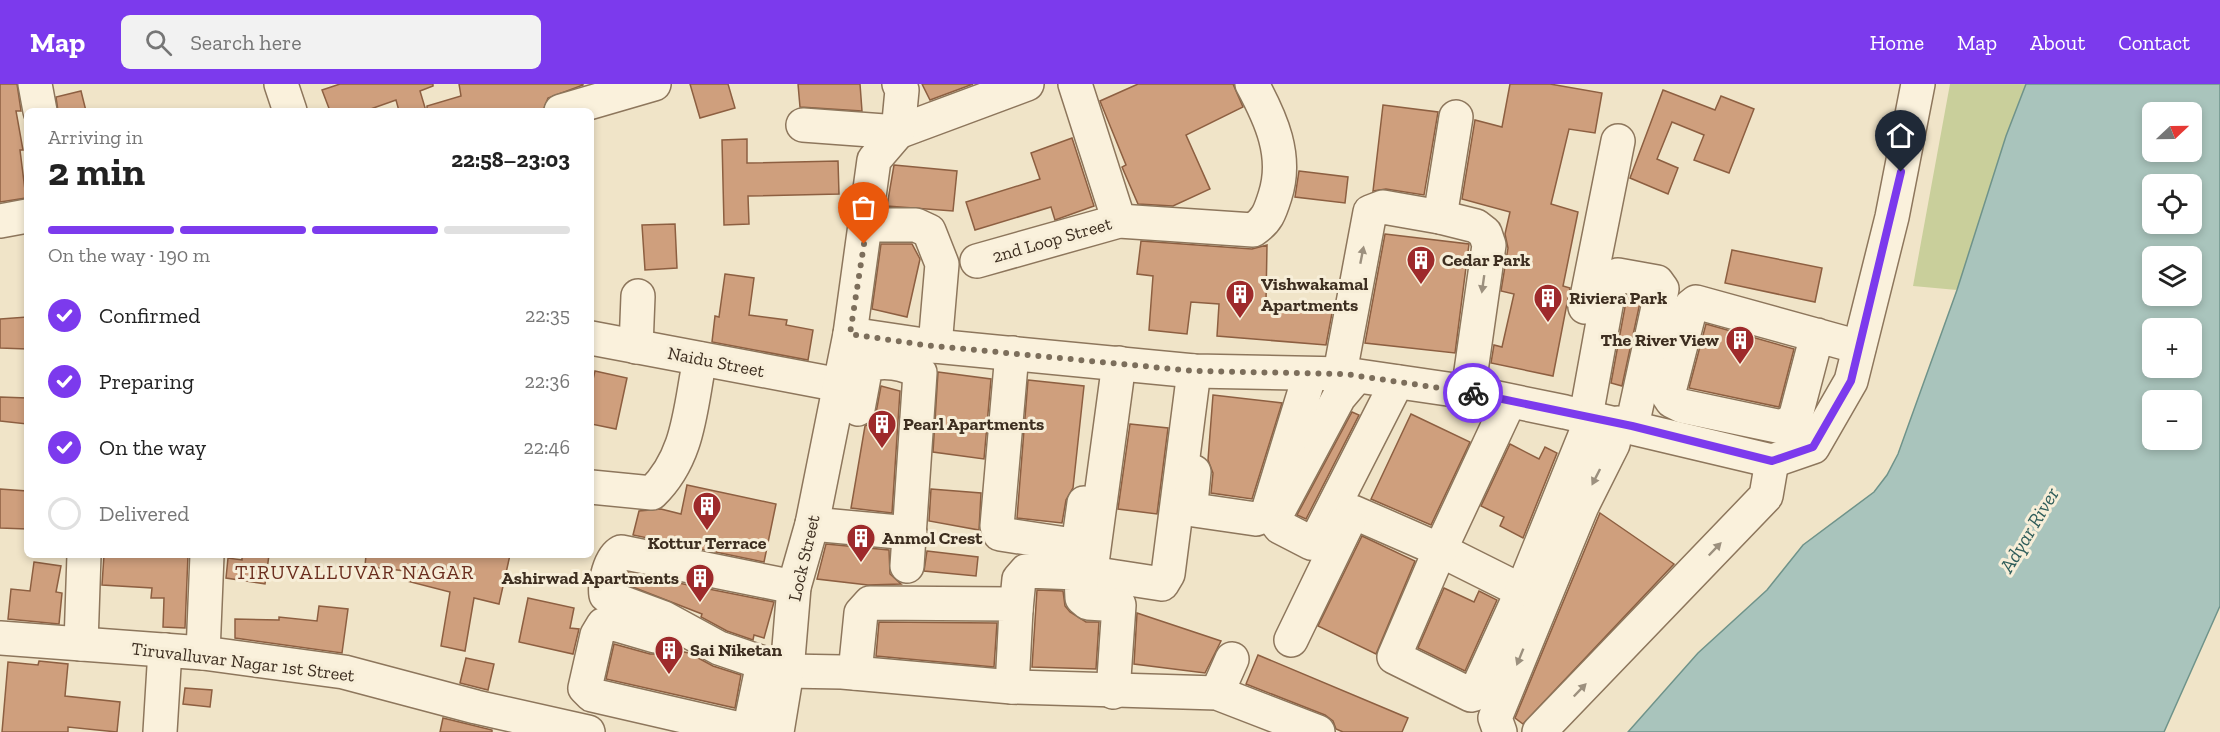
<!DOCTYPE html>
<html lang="en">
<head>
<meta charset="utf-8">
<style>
	body { margin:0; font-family:"Zilla Slab",serif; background:#f2f2f2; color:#222; height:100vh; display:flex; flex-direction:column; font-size:22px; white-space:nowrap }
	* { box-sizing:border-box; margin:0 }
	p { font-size:20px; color:#767676 }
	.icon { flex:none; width:33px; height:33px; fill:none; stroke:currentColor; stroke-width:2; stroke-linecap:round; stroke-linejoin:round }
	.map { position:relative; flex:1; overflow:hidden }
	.side { position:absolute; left:24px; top:24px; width:570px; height:450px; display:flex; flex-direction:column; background:#fff; border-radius:9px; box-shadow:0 3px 9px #0003 }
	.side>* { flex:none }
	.needle { width:39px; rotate:68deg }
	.controls { position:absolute; left:2142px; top:18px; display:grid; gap:12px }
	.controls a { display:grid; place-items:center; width:60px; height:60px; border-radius:9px; background:#fff; box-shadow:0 3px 9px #0003; font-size:30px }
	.pin { position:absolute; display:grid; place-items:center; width:51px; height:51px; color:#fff; margin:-62px -26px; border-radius:50% 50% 50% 0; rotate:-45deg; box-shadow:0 0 6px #0007 }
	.pin .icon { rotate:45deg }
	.courier { position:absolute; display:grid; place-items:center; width:60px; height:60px; margin:-30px; border:4px solid #7c3aed; border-radius:50%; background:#fff; color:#222; box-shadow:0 2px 8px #0007 }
	.summary em { font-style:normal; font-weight:800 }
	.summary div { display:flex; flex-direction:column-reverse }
	.summary { display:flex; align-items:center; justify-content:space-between; height:102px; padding:0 24px }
	h1 { font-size:39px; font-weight:800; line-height:45px }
	.bar { display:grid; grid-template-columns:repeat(4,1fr); gap:9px 6px; align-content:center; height:72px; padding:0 24px }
	.bar i { height:8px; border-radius:4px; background:#e0e0e0 }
	.bar .current { background:#7c3aed }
	.bar p { grid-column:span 4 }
	ol { padding:0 24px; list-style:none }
	li { display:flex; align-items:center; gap:18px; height:66px }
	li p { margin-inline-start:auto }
	li .icon { padding:6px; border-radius:50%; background:#7c3aed; color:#fff; stroke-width:4 }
	li:last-child { color:#767676 }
	li i { width:33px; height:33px; border:3px solid #e0e0e0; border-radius:50% }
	header { display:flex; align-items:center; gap:36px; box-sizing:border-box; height:84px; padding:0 30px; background:#7c3aed; color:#fff }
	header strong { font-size:28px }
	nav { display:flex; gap:33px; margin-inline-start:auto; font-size:21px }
	.search { width:420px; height:54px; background:#f2f2f2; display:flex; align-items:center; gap:15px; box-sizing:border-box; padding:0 21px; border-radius:9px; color:#767676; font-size:22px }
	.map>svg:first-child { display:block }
	.green { fill:#c9cf9b }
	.water { fill:#a9c4bc; stroke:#6f938a; stroke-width:1.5; fill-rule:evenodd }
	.building { fill:#cf9f7d; stroke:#8d5f41; stroke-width:1.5 }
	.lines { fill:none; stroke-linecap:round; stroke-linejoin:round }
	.minor-casing { stroke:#8d765c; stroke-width:36 }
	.minor { stroke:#faf1dc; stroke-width:33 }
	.oneway { fill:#9c907e }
	.done { stroke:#7c6e5b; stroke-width:6; stroke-dasharray:0 10.8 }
	.route { stroke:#7c3aed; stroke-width:8 }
	.labels { text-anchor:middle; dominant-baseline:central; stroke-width:6; stroke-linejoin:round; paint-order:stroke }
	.street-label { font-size:18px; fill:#3d2e20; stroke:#f7eed8 }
	.poi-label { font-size:18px; font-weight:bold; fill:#3d2e20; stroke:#f7eed8; text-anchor:start }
	.water-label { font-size:20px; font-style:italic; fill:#2f5d5a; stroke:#f7eed8 }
	.neighbourhood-label { font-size:20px; letter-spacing:1.5px; fill:#6b2e1e; stroke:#f7eed8 }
</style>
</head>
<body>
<header>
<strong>Map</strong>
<div class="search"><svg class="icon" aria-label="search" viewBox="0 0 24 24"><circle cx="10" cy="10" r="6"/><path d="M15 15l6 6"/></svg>Search here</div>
<nav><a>Home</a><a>Map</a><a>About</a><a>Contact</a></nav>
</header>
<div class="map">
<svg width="2220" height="648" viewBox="0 0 2220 648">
	<rect width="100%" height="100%" fill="#f0e4c8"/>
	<!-- green -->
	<polygon class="green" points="1950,0 2026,0 2006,52 1957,206 1913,202"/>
	<!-- water -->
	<path class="water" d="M2026,0h194v522l-56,126h-536l70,-79 69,-63 36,-45 71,-53 13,-17 11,-21 59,-164 49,-154zM2152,28h40v40h-40zM2152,100h40v40h-40zM2152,172h40v40h-40zM2152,244h40v40h-40zM2152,316h40v40h-40z"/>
	<!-- building -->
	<g class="building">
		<polygon points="0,0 17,0 21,27 16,27 23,66 20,66 26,114 0,118"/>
		<polygon points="340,0 433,0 433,2 420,7 426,27 399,27 396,16 365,27 330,27 322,6"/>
		<polygon points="459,0 583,0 583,1 548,14 543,27 427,27 427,22 461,12"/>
		<polygon points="690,0 728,0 735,24 700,34"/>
		<polygon points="798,0 860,0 862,27 800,23"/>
		<polygon points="922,0 973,0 930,16"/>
		<polygon points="1138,0 1233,0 1243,23 1186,51 1210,105 1173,122 1138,120 1122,83 1126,81 1100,17"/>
		<polygon points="1510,0 1550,0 1602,9 1595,49 1569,45 1551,120 1578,128 1563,202 1570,204 1553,292 1491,279 1494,261 1502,263 1514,210 1501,207 1508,164 1505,150 1510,128 1462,115 1475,36 1502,43"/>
		<polygon points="1663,6 1715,26 1721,12 1754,25 1729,89 1694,76 1704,51 1672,38 1657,75 1678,84 1668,110 1630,94"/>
		<polygon points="81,7 86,27 58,27 56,13"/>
		<polygon points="1383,21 1438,28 1424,111 1386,105 1373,107"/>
		<polygon points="1072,54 1094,122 1055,136 1051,123 975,146 966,118 1040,95 1031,69"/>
		<polygon points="747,55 747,79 838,77 839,110 748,112 749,140 724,141 722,56"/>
		<polygon points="894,81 957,87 953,127 887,122"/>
		<polygon points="1299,87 1348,93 1345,119 1295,113"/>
		<polygon points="675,140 677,184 645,186 642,141"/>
		<polygon points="1385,150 1469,160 1455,269 1365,259"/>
		<polygon points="1141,157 1252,165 1267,161 1266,218 1333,224 1326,261 1217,252 1219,220 1191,218 1187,250 1149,246 1153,192 1137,190"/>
		<polygon points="881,160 912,160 920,175 907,233 872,225"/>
		<polygon points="1732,166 1822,184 1815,218 1725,199"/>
		<polygon points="725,190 754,194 749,231 787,236 786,241 813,246 808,276 712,258 715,232 719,233"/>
		<polygon points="1627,212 1641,214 1622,302 1611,299"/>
		<polygon points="27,233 27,265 0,264 0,235"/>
		<polygon points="1706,240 1794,265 1779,323 1689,304"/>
		<polygon points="595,287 627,294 616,345 591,340 591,304"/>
		<polygon points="938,288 991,295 984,375 933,368"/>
		<polygon points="1028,296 1084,302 1073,404 1066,416 1062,439 1017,434"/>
		<polygon points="881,302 900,307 892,429 851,424 865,342 872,338 876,329"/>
		<polygon points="1213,311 1282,319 1252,415 1211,409 1213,389 1208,376"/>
		<polygon points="0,313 27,314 27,340 0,337"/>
		<polygon points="1352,328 1359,331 1306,435 1297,431"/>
		<polygon points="1411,330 1470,358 1431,441 1371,415"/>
		<polygon points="1130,340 1168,344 1157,430 1118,425"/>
		<polygon points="1510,360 1539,375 1545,363 1557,369 1523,454 1500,442 1504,433 1481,422"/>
		<polygon points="687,401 776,420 764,478 633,451 639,427 661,425 681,430"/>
		<polygon points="0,405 27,407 27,445 0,444"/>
		<polygon points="931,405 981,409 979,446 929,437"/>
		<polygon points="1600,429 1674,480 1523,640 1515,634"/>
		<polygon points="1362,452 1415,477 1376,570 1318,542"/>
		<polygon points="826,460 889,466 890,490 901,500 868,501 817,495"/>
		<polygon points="927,467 978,473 976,492 924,487"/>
		<polygon points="104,471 188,471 185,544 163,543 164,514 151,514 152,504 102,501"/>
		<polygon points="242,471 269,471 265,500 226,494 228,474 242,476"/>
		<polygon points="366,471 510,471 499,520 474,514 465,567 441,562 450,508 403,496 405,487 365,482"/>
		<polygon points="34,478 61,482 56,508 62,509 59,540 8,535 11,505 30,507"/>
		<polygon points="628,489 774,518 764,554 754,551 753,556 727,547 701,533 702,530 625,500"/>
		<polygon points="1444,504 1474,518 1479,507 1497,516 1465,587 1418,564"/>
		<polygon points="1037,506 1063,507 1065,522 1070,528 1086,538 1099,538 1096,585 1032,583"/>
		<polygon points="528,514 574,524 570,544 579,545 573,570 519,558"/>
		<polygon points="319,522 348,525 342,569 235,554 235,535 279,536 279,533 317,537"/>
		<polygon points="1137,529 1221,557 1205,589 1134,580"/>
		<polygon points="879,538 997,539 994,583 876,572"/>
		<polygon points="614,560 650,570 660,570 669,565 689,569 713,582 741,591 735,624 606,595"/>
		<polygon points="1258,571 1408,634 1402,648 1343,648 1336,645 1333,637 1325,631 1246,600"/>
		<polygon points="466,574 494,580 488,606 460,599"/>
		<polygon points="39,577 68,580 65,612 120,618 117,648 68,643 68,648 2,648 8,578 38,581"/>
		<polygon points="185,604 212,606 210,623 183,620"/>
		<polygon points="443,634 492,646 492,648 440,648"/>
	</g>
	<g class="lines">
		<!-- minor casing -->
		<g class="minor-casing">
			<g id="minor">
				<polyline points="35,0 40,27"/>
				<polyline points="281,0 290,27"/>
				<polyline points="1075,0 1119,137"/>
				<polyline points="561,27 654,0"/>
				<polyline points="803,41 898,48 1027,0"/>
				<polyline points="1440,133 1456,33"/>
				<polyline points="0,137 27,132"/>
				<polyline points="868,137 874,141 916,141 929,147 942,180 935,262"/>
				<path d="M977,177l142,-40 134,9c14,-9 17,-18 22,-34 13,-40 -4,-77 -23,-112"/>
				<polyline points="1585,223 1618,57"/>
				<polyline points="850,250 924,261 1194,287 1345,290 1468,308 1565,328 1772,377 1813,363 1851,297 1892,133 1918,0"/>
				<polyline points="1817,251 1795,335 1782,343 1682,322 1672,317 1668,311 1691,222 1696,218 1859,263"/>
				<polyline points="591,254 840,301"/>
				<polyline points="636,263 638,212"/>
				<polyline points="1012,269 997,442 1000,450 1073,461 1079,455 1084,419"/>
				<polyline points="1119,279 1092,479 1097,490 1162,500 1168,490 1194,287"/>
				<polyline points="1345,290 1342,278 1370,128 1383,123 1440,133 1476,142 1485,149 1489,161 1468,308"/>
				<polyline points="1356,293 1339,313 1274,435 1280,443 1311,459 1317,455 1397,298"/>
				<polyline points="1509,318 1440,466 1522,507"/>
				<path d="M858,325l8,-43c16,-7 40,-3 54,7l-13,193"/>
				<polyline points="1586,332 1611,194 1618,191 1657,198 1662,205 1632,342"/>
				<polyline points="1194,388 1191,419 1194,426 1256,435 1267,430 1310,290"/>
				<path d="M591,403l61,6c38,-37 38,-86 48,-134"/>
				<polyline points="1353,428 1440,466 1394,573 1471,611 1475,610 1522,507 1592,334"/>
				<polyline points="812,440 910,449"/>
				<path d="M794,503l-173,-35c-11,6 -17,31 -15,43l4,3 54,20 55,30 68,23 55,1 170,15 205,6 101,39"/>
				<polyline points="1016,526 1019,495 1026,487 1078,489 1081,494 1082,514 1088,519 1119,521 1113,608"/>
				<polyline points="655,552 614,540 603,541 597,551 585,604 592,611 749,647 762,584"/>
				<polyline points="0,554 203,569 344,588 476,623 588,648"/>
				<polyline points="1291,556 1349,436"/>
				<polyline points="81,560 84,471"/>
				<polyline points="203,569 207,471"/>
				<polyline points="855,589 861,529 870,519 1010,520 1016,526 1012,603"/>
				<polyline points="1217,609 1232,575"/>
				<polyline points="160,648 165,566"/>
				<polyline points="777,648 787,587 794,503 812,440 850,250 874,76 898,48 902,6 899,0"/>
				<polyline points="1500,648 1495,634 1582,422 1613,360 1618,339"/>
				<polyline points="1539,648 1766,412 1772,377"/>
			</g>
		</g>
		<!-- minor -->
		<use href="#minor" class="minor"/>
	</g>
	<!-- one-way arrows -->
	<defs><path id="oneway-solid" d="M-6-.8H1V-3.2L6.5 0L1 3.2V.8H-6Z" transform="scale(1.5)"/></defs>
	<g class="oneway">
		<use href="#oneway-solid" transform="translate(1362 171) rotate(-79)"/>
		<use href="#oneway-solid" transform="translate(1483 200) rotate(98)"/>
		<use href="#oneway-solid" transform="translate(1596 393) rotate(117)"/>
		<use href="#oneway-solid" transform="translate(1715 465) rotate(-46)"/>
		<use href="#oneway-solid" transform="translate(1520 573) rotate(112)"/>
		<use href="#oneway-solid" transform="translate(1580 606) rotate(-46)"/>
	</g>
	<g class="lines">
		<!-- done -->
		<polyline class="done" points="864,160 850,250 924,261 1194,287 1345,290 1473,309"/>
		<!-- route -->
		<polyline class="route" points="1473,309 1632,342 1772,377 1813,363 1851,297 1901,88"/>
	</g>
	<!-- icons -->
	<defs>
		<g id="building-pin" transform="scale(1.5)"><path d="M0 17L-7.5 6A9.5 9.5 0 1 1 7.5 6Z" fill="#9e2a2b" stroke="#f7eed8"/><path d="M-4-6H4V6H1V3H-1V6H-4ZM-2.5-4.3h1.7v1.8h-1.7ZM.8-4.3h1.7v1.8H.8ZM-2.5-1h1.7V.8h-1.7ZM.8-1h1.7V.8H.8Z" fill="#fff"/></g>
	</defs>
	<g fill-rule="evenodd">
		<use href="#building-pin" x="1421" y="176"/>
		<use href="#building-pin" x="1240" y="210"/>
		<use href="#building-pin" x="1548" y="214"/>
		<use href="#building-pin" x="1740" y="256"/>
		<use href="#building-pin" x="882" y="340"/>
		<use href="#building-pin" x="707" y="422"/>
		<use href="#building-pin" x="861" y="454"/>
		<use href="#building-pin" x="700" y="494"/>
		<use href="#building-pin" x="669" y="566"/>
	</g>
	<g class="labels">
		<!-- street labels -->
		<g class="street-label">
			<text transform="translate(1052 156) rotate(-16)">2nd Loop Street</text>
			<text transform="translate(716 278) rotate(11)">Naidu Street</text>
			<text transform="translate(804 474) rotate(-77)">Lock Street</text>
			<text transform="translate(243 578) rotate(7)">Tiruvalluvar Nagar 1st Street</text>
		</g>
		<!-- poi labels -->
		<g class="poi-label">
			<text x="1442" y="176">Cedar Park</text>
			<text x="1261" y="200">Vishwakamal<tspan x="1261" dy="21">Apartments</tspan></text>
			<text x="1569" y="214">Riviera Park</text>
			<text x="1719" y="256" text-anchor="end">The River View</text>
			<text x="903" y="340">Pearl Apartments</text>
			<text x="882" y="454">Anmol Crest</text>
			<text x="707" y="459" text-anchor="middle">Kottur Terrace</text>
			<text x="679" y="494" text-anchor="end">Ashirwad Apartments</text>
			<text x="690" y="566">Sai Niketan</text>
		</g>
		<!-- water labels -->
		<g class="water-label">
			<text transform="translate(2029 446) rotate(-59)">Adyar River</text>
		</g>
		<!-- neighbourhood labels -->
		<g class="neighbourhood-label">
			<text x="355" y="488">TIRUVALLUVAR NAGAR</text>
		</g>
	</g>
</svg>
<div class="controls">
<a><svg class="needle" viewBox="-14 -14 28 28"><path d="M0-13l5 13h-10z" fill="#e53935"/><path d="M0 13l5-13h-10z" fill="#767676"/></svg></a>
<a><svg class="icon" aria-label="locate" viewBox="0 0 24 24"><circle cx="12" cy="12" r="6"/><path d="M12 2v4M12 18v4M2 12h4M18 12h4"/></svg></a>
<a><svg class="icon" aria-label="layers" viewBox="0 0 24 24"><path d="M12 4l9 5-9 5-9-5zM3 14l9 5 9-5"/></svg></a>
<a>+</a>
<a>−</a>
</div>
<div class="pin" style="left:864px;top:160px;background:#ea580c"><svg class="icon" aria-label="bag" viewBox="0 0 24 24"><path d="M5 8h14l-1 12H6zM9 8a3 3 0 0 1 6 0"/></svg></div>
<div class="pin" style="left:1901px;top:88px;background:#1f2937"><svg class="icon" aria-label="home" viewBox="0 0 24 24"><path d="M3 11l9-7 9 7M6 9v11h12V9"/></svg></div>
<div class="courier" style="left:1473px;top:309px"><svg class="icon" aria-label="bike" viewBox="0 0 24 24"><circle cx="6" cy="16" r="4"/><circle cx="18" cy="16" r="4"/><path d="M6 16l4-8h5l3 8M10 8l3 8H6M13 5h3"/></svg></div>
<section class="side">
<div class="summary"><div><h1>2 min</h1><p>Arriving in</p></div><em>22:58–23:03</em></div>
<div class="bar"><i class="current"></i><i class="current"></i><i class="current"></i><i></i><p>On the way · 190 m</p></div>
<ol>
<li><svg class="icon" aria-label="check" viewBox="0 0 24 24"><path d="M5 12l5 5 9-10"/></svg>Confirmed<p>22:35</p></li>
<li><svg class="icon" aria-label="check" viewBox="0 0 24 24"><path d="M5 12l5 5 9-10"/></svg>Preparing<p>22:36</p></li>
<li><svg class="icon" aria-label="check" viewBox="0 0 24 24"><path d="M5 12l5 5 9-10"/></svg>On the way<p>22:46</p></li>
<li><i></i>Delivered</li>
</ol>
</section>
</div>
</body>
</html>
